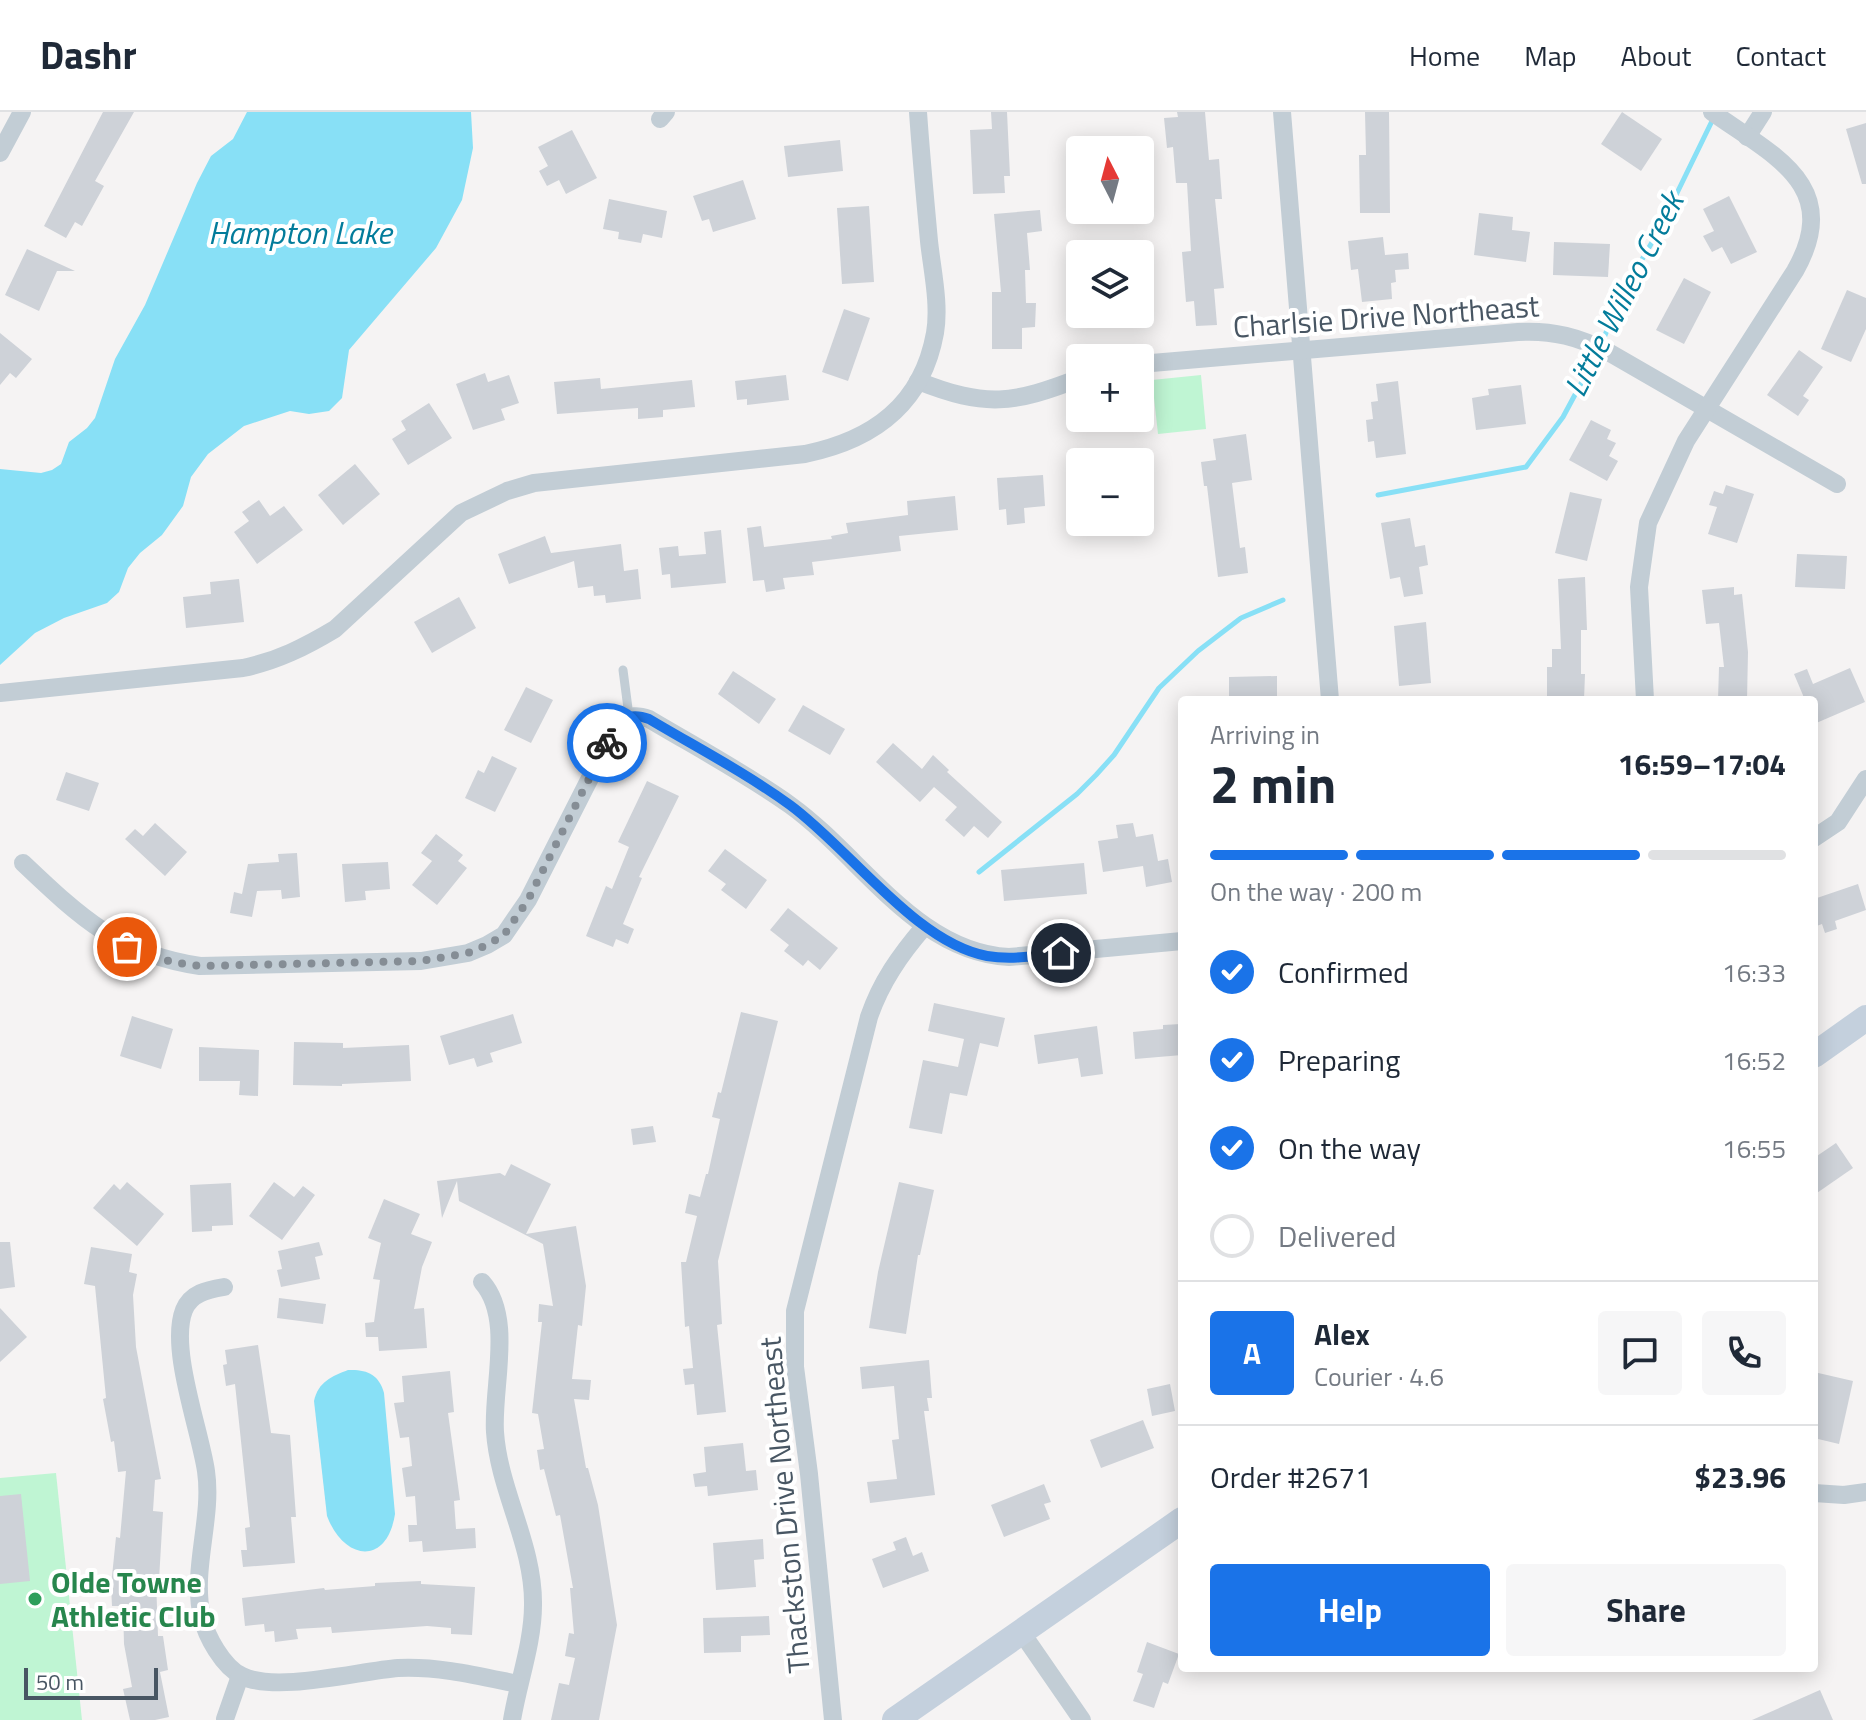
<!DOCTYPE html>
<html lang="en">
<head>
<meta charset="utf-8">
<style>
	body { margin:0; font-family:"Titillium Web",sans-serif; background:#f6f6f7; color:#1f2937; height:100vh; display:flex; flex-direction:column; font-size:30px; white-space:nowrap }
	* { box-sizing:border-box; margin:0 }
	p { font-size:26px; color:#747a83 }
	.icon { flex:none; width:44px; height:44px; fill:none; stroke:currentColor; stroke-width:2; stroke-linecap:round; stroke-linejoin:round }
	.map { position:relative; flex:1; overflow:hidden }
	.panel { position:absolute; left:1178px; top:584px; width:640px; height:976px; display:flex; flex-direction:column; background:#fff; border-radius:8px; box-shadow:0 4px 20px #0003 }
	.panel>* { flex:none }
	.needle { width:52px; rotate:354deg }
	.tools { position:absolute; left:1066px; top:24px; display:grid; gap:16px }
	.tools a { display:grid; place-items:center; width:88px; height:88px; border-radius:8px; background:#fff; box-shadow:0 4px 20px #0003; font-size:40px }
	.scale { position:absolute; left:24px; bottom:20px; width:134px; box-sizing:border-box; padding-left:8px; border:4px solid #485663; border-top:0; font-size:22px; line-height:28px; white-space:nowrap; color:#485663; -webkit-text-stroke:6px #fff; paint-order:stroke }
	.pin { position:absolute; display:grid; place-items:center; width:68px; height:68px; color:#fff; margin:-34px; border:4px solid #fff; border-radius:50%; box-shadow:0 2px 8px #0007 }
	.courier { position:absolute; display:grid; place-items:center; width:80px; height:80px; margin:-40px; border:6px solid #1a73e8; border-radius:50%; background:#fff; color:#222; box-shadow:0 2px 10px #0007 }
	.overview em { font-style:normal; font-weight:700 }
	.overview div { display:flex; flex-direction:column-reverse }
	.overview { display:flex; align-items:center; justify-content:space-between; height:136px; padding:0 32px }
	h1 { font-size:52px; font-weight:700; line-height:60px }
	.bar { display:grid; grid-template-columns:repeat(4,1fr); gap:12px 8px; align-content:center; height:96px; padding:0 32px }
	.bar i { height:10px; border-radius:6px; background:#e0e1e3 }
	.bar .active { background:#1a73e8 }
	.bar p { grid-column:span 4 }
	.line { display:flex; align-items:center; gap:20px; padding:0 32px; border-top:2px solid #e0e1e3 }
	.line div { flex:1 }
	.round { display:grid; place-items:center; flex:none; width:84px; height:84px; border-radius:8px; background:#f6f6f7 }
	ol { padding:0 32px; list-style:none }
	li { display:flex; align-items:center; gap:24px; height:88px }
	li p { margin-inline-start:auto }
	li .icon { padding:8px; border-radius:50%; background:#1a73e8; color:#fff; stroke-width:4 }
	li:last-child { color:#747a83 }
	li i { width:44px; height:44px; border:4px solid #e0e1e3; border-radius:50% }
	.action { display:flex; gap:16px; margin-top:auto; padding:16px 32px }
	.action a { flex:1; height:92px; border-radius:8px; background:#1a73e8; color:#fff; font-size:32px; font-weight:700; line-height:92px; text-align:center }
	.action a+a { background:#f6f6f7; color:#1f2937 }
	header { display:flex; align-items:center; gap:48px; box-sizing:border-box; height:112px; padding:0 40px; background:#fff; border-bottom:2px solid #e0e1e3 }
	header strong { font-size:38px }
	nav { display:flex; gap:44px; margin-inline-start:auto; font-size:28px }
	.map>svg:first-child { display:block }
	.green { fill:#bff5d3 }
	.water { fill:#88e0f6 }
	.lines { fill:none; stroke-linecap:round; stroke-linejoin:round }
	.stream { stroke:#88e0f6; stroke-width:5 }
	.building { fill:#ced2d8 }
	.lane { stroke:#c2cdd5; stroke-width:9 }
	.street { stroke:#c2cdd5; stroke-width:18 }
	.secondary { stroke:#c4d0dd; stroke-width:26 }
	.done { stroke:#858d95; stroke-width:8; stroke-dasharray:0 14.4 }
	.route { stroke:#1a73e8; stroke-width:10 }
	.leisure-dot { fill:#2e9e5b; stroke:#fff; stroke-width:3 }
	.labels { text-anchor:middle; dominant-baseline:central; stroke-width:8; stroke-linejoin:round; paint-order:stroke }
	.street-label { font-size:30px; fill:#485663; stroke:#fff }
	.leisure-label { font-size:30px; font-weight:bold; fill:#27864d; stroke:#fff; text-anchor:start }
	.water-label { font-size:32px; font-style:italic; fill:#037c9b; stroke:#fff }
</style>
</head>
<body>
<header>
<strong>Dashr</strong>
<nav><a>Home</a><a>Map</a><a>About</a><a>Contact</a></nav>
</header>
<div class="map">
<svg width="1866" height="1608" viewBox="0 0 1866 1608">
	<rect width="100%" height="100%" fill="#f5f3f3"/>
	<!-- green -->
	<g class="green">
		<polygon points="1201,263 1206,317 1158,322 1152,268"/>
		<polygon points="56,1361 82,1608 0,1608 0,1366"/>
	</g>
	<!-- water -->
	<g class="water">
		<polygon points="247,0 471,0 473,36 462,88 436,136 349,238 342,286 329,299 309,302 290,299 244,314 208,342 191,365 183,394 162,423 140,441 128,456 119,480 107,491 64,506 35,521 0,553 0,357 41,361 52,358 61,352 69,330 87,316 95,306 115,247 145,193 197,71 211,44 233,27"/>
		<path d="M348,1258c18,-1 31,4 36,23l11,121c-8,52 -51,47 -68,2l-13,-115c4,-19 18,-25 34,-31z"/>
	</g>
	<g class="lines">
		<!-- stream -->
		<g class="stream">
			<polyline points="1602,231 1619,187 1658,120 1713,7"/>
			<polyline points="1378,383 1526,355 1563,305 1598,240"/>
			<polyline points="979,760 1077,682 1096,663 1114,643 1159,576 1198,539 1241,506 1283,488"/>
		</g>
	</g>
	<!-- building -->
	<g class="building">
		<polygon points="103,0 134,0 95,69 104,74 82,114 75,110 66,126 44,114"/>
		<polygon points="991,0 1007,0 1010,64 1004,64 1005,81 973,82 970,18 992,17"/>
		<polygon points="1177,0 1205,0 1209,48 1219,47 1222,87 1215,87 1224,176 1214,177 1217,213 1196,214 1194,189 1186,190 1182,140 1191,139 1187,71 1176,71 1173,35 1167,36 1164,6 1178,5"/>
		<polygon points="1365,0 1389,0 1390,101 1360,101 1359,43 1366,43"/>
		<polygon points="1622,0 1662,27 1641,59 1601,32"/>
		<polygon points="1866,11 1866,72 1862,72 1846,17"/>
		<polygon points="572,18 597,66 566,82 559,68 547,74 539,59 548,54 538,35"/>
		<polygon points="840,28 843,59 788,65 784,34"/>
		<polygon points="743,68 756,107 713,120 709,107 702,109 693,84"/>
		<polygon points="1729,84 1757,140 1731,152 1722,135 1712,140 1703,124 1714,119 1703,97"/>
		<polygon points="609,87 667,99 662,126 643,122 641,131 618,127 619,120 603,117"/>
		<polygon points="869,94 874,170 842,172 837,96"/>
		<polygon points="1040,98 1042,119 1027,121 1030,158 1025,158 1026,191 1036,191 1035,215 1022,216 1022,237 992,237 992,180 1001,180 994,102"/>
		<polygon points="1479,101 1513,105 1512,118 1530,120 1526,150 1474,143"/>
		<polygon points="1383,125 1385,143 1408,141 1409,157 1395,158 1396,170 1391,171 1392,187 1362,190 1358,157 1351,158 1348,129"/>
		<polygon points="1554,130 1610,132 1608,165 1553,163"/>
		<polygon points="27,137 75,159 57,159 39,199 5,183"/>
		<polygon points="1684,166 1711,180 1684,232 1656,218"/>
		<polygon points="1847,178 1866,186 1866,217 1851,250 1821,237"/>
		<polygon points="844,197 870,206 848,269 822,260"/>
		<polygon points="0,221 32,247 16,266 10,261 0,273"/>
		<polygon points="1799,238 1823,255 1803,284 1809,288 1798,304 1767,283"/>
		<polygon points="485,261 488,270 509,263 519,291 501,297 505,308 473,318 456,272"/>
		<polygon points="786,263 789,288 747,293 747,287 737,288 735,269"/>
		<polygon points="600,266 601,277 692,268 695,295 663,298 663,305 638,307 638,296 557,302 554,270"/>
		<polygon points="1398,269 1406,342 1376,346 1374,329 1368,330 1366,308 1373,307 1371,290 1378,289 1376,272"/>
		<polygon points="1521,273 1526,312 1476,318 1472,286 1489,283 1488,277"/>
		<polygon points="429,291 452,326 408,353 392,327 406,318 401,309"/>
		<polygon points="1591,308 1611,318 1607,327 1616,331 1609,344 1618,349 1607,369 1569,348"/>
		<polygon points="1246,322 1252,368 1232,371 1240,436 1245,435 1248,461 1218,465 1207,374 1204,374 1201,350 1216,348 1213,327"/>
		<polygon points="355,352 380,382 343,413 318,383"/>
		<polygon points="1043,363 1045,394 1024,396 1025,411 1007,413 1006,397 999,398 997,366"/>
		<polygon points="1726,373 1754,382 1737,431 1708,422 1717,395 1709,393 1714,379 1723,382"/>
		<polygon points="1570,380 1602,387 1587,449 1555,441"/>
		<polygon points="955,384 958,418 899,424 901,439 812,450 814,463 783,466 785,477 766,480 764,468 753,469 747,416 761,414 764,435 832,427 831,424 848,421 846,411 908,403 907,389"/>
		<polygon points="259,388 270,404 284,394 303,418 257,452 234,420 249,409 242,400"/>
		<polygon points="1410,406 1415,435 1425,433 1428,453 1419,455 1423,482 1404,485 1400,465 1390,467 1381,411"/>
		<polygon points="721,418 726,471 671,476 670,462 662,463 659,436 678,434 679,444 706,442 704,420"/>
		<polygon points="545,424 551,441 621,432 624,459 638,457 641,487 606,491 605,483 594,484 593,474 578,476 574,449 509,472 498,442"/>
		<polygon points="1797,442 1847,444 1845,477 1795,475"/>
		<polygon points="1585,465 1587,518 1581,518 1581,562 1585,562 1584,588 1547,588 1547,555 1552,555 1552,537 1561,537 1558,467"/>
		<polygon points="239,467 244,510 186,516 183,485 211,482 210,470"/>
		<polygon points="1734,475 1734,483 1742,482 1748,540 1747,588 1718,588 1719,555 1724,555 1719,511 1706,512 1702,478"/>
		<polygon points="459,485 476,516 432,541 414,510"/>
		<polygon points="1426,510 1431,571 1399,574 1394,514"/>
		<polygon points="1850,556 1865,590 1814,612 1814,588 1805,588 1794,562 1807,557 1813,572"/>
		<polygon points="733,559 776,587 759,612 718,582"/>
		<polygon points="1277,564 1277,588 1229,588 1229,565"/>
		<polygon points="526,575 553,588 531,631 504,618"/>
		<polygon points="803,593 845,617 830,643 788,619"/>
		<polygon points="893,631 922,657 933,643 949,658 947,660 1002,710 988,726 974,714 964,725 945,708 957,695 934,675 920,690 876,650"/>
		<polygon points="492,644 517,656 495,700 465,686 478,658 484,661"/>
		<polygon points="66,660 99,671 89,699 56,688"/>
		<polygon points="647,669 679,684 639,765 642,766 623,812 634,817 628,832 616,827 613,835 586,824 606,774 612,777 629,735 618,730"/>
		<polygon points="155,711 187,740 165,764 125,727 135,717 143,724"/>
		<polygon points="1133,711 1136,725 1153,722 1158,749 1168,747 1172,770 1146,775 1143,754 1103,760 1098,729 1118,726 1116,713"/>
		<polygon points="436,722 463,743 458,749 467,756 437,793 412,773 432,749 421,741"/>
		<polygon points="725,737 767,768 746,797 721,778 726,772 708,759"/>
		<polygon points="297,741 300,785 282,787 281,778 257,779 252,805 230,801 234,780 242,782 248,752 279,750 278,742"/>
		<polygon points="388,750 390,777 365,779 366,788 345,790 342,752"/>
		<polygon points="1084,751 1087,782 1004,789 1001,758"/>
		<polygon points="1858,772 1866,798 1835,809 1837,817 1825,821 1822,812 1814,815 1814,787"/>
		<polygon points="788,796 838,836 820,858 808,848 803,854 784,839 789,833 770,818"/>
		<polygon points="934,891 1005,906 998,935 980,931 967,984 950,981 942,1022 909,1016 923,948 958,955 964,927 928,919"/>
		<polygon points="741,900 778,909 718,1149 722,1212 717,1213 726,1300 697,1303 694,1272 685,1273 683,1257 693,1256 689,1214 685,1215 681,1150 686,1150 697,1104 685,1101 689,1082 700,1085 706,1062 708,1062 720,1007 712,1005 718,980 721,981"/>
		<polygon points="513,902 522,931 490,941 493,950 477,955 474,946 449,953 440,924"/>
		<polygon points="132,904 173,917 161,957 120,944"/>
		<polygon points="1181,912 1182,943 1135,947 1133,920 1163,917 1163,913"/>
		<polygon points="1097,914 1103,962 1081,965 1078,946 1038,952 1034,923"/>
		<polygon points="294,930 343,931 343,936 409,933 411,969 342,972 342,974 293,973"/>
		<polygon points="199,935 259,938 258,984 239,983 240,969 199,969"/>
		<polygon points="653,1014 656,1030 633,1033 631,1017"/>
		<polygon points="1836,1031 1853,1056 1814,1083 1814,1046"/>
		<polygon points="511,1052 551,1072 526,1122 576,1114 586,1174 582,1214 578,1213 572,1267 591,1268 589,1288 574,1287 586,1356 588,1356 598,1393 617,1513 599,1608 551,1608 559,1571 569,1573 575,1546 565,1544 569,1521 574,1522 570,1476 573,1476 560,1403 556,1404 544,1357 540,1358 537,1338 544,1337 538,1302 532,1301 542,1210 538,1210 539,1192 553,1194 543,1132 459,1089 457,1069 442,1106 437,1069 500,1061 505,1064"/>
		<polygon points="127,1070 164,1102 137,1134 93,1096 114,1072 120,1078"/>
		<polygon points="274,1070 294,1085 303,1074 315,1083 282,1128 249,1104"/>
		<polygon points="899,1070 934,1078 920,1143 918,1143 906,1222 869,1216 878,1160"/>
		<polygon points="231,1071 233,1113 212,1114 212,1119 192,1120 190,1073"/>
		<polygon points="384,1087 420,1102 411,1122 432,1130 422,1155 414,1197 424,1196 427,1236 379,1239 378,1225 366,1225 365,1211 374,1210 380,1168 373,1167 381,1131 368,1126"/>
		<polygon points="0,1130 10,1130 15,1175 0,1177"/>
		<polygon points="319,1130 323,1143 315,1145 320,1167 281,1175 277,1158 282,1157 278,1139"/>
		<polygon points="91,1135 132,1142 129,1160 137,1162 133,1183 136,1235 161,1367 155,1368 153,1399 163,1400 159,1468 156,1467 158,1524 163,1524 168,1558 160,1560 169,1605 155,1608 130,1608 123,1577 132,1575 124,1532 123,1494 112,1494 111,1474 116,1425 120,1426 126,1359 118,1360 114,1329 111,1330 103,1287 106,1286 95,1174 84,1172"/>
		<polygon points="279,1186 326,1192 323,1212 277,1206"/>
		<polygon points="0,1196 27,1225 0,1250"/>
		<polygon points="258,1233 271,1321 290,1323 296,1405 291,1405 295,1451 243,1455 241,1438 247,1438 245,1416 250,1415 235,1272 226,1274 223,1253 227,1252 225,1238"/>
		<polygon points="929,1248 932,1286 927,1286 929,1299 924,1299 935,1383 870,1391 867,1370 897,1367 892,1328 899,1327 894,1274 862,1277 860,1255"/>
		<polygon points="450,1259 454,1300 448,1301 460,1388 454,1389 456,1417 475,1416 476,1436 423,1440 422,1429 409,1430 408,1413 417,1413 415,1384 406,1385 402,1356 412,1354 409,1325 400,1326 394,1291 404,1290 402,1264"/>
		<polygon points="1814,1260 1853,1269 1839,1332 1814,1326"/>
		<polygon points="1170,1272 1175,1299 1152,1304 1147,1277"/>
		<polygon points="1143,1308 1154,1336 1101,1356 1090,1328"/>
		<polygon points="743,1331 746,1359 756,1358 758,1378 708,1384 707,1374 695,1375 693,1362 706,1360 704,1335"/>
		<polygon points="1044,1372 1051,1390 1044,1392 1050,1407 1004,1425 991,1393"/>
		<polygon points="21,1382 30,1469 0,1472 0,1384"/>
		<polygon points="906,1425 913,1444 922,1440 929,1459 883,1476 872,1447 896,1438 893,1430"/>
		<polygon points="763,1427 764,1447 754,1448 756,1475 716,1478 713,1431"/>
		<polygon points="421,1469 421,1472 475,1475 472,1523 451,1522 451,1516 427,1514 332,1521 331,1515 296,1517 298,1527 275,1530 274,1519 265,1520 264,1512 245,1514 242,1486 324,1476 325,1478 375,1474 375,1471"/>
		<polygon points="769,1504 770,1523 741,1524 741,1540 704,1541 703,1506"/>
		<polygon points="1147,1530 1179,1542 1168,1572 1163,1570 1154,1596 1133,1589 1143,1562 1137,1560"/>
		<polygon points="1820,1578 1833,1608 1752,1608"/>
	</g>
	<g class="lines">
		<!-- lane -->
		<polyline class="lane" points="623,558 629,604"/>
		<!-- street -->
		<g class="street">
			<polyline points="1282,0 1330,588"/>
			<polyline points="660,7 666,0"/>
			<polyline points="1747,25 1763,0"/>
			<polyline points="0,41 22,0"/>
			<path d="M1140,252l378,-32c35,-2 61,5 92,21l227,131"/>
			<path d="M918,269c68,27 95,23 162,-3"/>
			<path d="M0,581l243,-25c34,-7 62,-21 92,-39l126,-116 46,-22 27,-8 271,-29c68,-14 117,-49 130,-121 5,-29 -3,-63 -6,-92 -4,-43 -8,-86 -11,-129"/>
			<path d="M1645,588l-6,-113 9,-64 38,-82 109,-170c49,-86 -23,-116 -83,-159"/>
			<polyline points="1814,726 1838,710 1866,667"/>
			<path d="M23,751c58,55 96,91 177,103l221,-5 47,-8 19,-8 17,-10 24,-35 91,-179c11,-6 19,-6 30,-2 47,28 96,54 141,86 71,51 126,147 219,152l173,-16"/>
			<path d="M482,1170c32,36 10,105 13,150 4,59 39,113 38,173 0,38 -15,78 -21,115"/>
			<path d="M224,1175c-17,3 -33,6 -40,23 -15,38 16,120 22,161 7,48 -15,98 -4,146 4,19 21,50 40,59 34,17 117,-5 156,-8 41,-2 81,8 120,16"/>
			<polyline points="1814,1381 1844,1383 1866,1380"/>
			<polyline points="1022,1521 1082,1608"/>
			<polyline points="225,1607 240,1564"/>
			<path d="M833,1608l-24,-246 -14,-107v-56l74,-294c12,-35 31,-62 55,-90"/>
		</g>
		<!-- secondary -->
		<g class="secondary">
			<polyline points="1814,943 1866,906"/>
			<polyline points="895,1608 1182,1408"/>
		</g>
	</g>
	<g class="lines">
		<!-- done -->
		<polyline class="done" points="127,835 172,850 200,854 421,849 468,841 487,833 504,823 528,788 607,631"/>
		<!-- route -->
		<path class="route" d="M607,631c10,-20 18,-33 42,-24 47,28 97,54 141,86 60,44 126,138 197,151 24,4 50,0 74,-3"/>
	</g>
	<!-- markers -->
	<circle class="leisure-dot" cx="35" cy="1487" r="8"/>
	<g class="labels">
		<!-- street labels -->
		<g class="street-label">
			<text transform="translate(1386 204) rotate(-4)">Charlsie Drive Northeast</text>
			<text transform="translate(784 1393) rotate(-95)">Thackston Drive Northeast</text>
		</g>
		<!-- leisure labels -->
		<g class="leisure-label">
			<text x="51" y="1470">Olde Towne<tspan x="51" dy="34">Athletic Club</tspan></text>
		</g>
		<!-- water labels -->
		<g class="water-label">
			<text x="300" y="120">Hampton Lake</text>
			<text transform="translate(1623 182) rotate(-63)">Little Willeo Creek</text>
		</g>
	</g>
</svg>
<div class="tools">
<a><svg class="needle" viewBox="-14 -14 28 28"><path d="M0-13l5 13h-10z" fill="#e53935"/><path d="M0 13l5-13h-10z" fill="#747a83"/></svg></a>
<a><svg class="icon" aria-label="layers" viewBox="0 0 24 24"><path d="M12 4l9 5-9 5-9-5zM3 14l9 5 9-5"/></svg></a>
<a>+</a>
<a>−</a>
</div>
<div class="scale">50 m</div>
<div class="pin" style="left:127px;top:835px;background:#ea580c"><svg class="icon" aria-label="bag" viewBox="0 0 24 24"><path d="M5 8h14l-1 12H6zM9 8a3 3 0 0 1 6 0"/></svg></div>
<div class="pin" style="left:1061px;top:841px;background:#1f2937"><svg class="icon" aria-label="home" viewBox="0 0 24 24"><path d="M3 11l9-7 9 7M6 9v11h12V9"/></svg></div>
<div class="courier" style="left:607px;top:631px"><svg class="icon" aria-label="bike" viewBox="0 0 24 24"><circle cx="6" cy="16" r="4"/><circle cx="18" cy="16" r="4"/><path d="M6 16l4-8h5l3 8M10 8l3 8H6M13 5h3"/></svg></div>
<section class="panel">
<div class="overview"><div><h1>2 min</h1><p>Arriving in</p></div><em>16:59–17:04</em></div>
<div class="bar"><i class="active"></i><i class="active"></i><i class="active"></i><i></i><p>On the way · 200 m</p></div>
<ol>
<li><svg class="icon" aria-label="check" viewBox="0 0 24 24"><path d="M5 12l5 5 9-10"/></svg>Confirmed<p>16:33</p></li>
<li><svg class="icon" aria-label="check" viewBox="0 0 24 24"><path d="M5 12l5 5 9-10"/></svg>Preparing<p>16:52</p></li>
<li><svg class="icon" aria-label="check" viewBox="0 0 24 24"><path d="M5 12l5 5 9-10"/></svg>On the way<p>16:55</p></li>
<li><i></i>Delivered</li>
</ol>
<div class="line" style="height:144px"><b class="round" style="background:#1a73e8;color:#fff">A</b><div><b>Alex</b><p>Courier · 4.6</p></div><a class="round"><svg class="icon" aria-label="chat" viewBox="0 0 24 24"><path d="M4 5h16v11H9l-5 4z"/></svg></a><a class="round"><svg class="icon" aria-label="phone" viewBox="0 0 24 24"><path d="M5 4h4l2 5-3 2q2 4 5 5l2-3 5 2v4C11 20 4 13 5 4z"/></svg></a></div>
<div class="line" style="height:104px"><div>Order #2671</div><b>$23.96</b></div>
<div class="action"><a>Help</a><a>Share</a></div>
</section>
</div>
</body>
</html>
